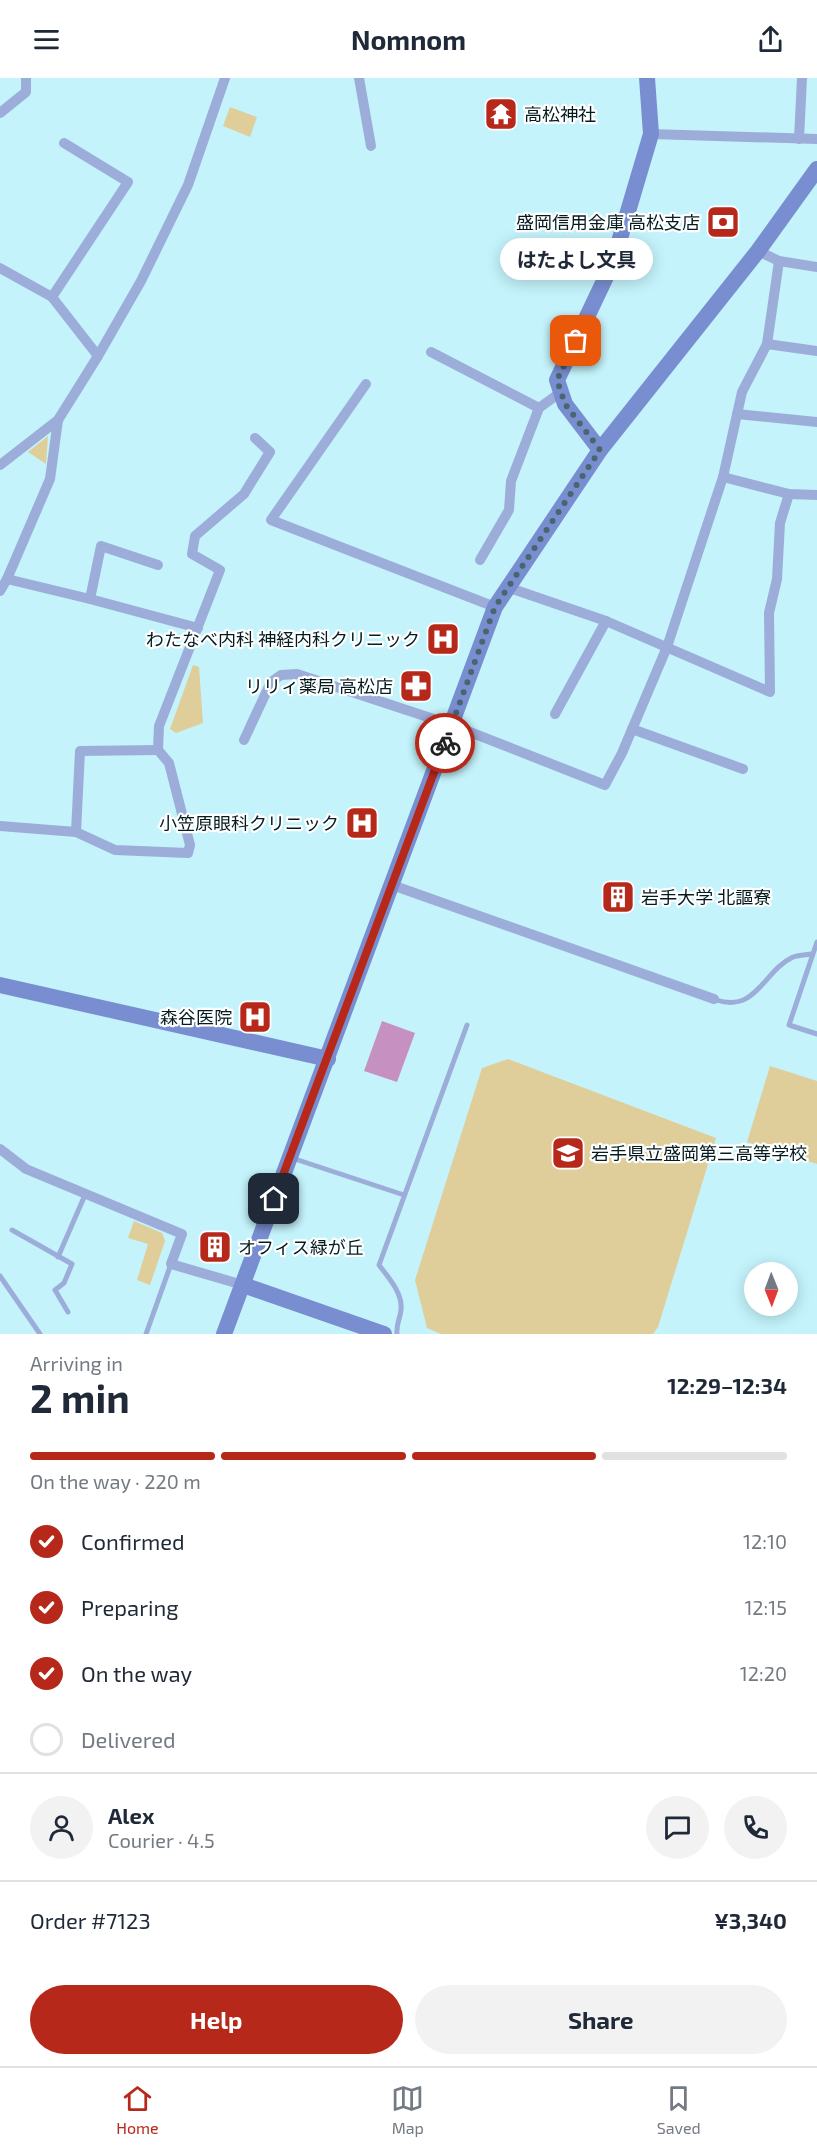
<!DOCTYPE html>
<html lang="en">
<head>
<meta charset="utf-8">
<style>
	body { margin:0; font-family:"Exo 2","Noto Sans JP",sans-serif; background:#f2f2f3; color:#1f2937; height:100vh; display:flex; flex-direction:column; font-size:22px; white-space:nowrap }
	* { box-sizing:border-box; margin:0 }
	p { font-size:20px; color:#747a83 }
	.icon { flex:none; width:33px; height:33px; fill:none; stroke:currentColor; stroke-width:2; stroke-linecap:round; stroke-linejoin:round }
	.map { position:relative; height:1256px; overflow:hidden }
	.panel { display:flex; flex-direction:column; background:#fff; flex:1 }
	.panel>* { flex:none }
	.needle { width:39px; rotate:179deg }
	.fabs { position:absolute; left:744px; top:1184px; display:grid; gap:12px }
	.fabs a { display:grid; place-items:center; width:54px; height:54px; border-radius:50%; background:#fff; box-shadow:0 3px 15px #0003; font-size:30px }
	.pin { position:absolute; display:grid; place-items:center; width:51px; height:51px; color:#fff; margin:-26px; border-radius:12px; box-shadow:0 3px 9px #0006 }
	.courier { position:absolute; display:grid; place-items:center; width:60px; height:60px; margin:-30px; border:4px solid #b62819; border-radius:50%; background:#fff; color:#222; box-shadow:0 2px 8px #0007 }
	.bubble { position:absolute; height:42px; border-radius:21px; background:#fff; box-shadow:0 3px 15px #0003; font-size:20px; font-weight:700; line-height:42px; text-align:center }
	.head em { font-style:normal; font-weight:700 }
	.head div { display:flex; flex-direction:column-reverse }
	.head { display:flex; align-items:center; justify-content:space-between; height:102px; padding:0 30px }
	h1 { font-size:39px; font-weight:700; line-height:45px }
	.bar { display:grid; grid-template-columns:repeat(4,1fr); gap:9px 6px; align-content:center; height:72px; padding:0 30px }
	.bar i { height:8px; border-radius:4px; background:#e0e1e3 }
	.bar .active { background:#b62819 }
	.bar p { grid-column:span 4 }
	.line { display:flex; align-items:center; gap:15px; padding:0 30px; border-top:2px solid #e0e1e3 }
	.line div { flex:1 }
	.round { display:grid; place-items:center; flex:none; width:63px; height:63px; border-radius:32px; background:#f2f2f3 }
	ol { padding:0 30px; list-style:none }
	li { display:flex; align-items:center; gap:18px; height:66px }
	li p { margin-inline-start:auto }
	li .icon { padding:6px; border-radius:50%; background:#b62819; color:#fff; stroke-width:4 }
	li:last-child { color:#747a83 }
	li i { width:33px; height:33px; border:3px solid #e0e1e3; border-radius:50% }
	.button { display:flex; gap:12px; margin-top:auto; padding:12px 30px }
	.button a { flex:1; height:69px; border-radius:36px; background:#b62819; color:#fff; font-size:24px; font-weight:700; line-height:69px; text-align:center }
	.button a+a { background:#f2f2f3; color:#1f2937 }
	header { display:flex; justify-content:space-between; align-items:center; height:78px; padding:0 30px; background:#fff; font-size:27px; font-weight:700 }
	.tabs { display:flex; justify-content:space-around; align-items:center; height:84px; border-top:2px solid #e0e1e3; background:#fff; font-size:16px; color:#747a83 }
	.tabs a { display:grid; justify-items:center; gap:3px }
	.tabs .active { color:#b62819 }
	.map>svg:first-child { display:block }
	.green { fill:#e0ce9a }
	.water { fill:#c691c0 }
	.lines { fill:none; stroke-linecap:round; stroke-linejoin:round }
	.lane { stroke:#9dadda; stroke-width:5 }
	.street { stroke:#9dadda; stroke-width:10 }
	.secondary { stroke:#798ed0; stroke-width:16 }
	.done { stroke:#47676d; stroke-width:6; stroke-dasharray:0 10.8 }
	.route { stroke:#b62819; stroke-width:8 }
	.labels { text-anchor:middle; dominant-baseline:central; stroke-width:4.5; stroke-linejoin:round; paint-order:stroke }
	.poi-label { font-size:18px; fill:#041c20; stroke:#fff; text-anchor:end }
</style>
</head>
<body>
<header><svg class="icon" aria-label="menu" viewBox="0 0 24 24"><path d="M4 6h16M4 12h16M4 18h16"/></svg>Nomnom<svg class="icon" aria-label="share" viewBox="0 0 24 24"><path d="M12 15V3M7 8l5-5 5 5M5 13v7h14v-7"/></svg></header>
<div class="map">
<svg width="817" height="1256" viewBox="0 0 817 1256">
	<rect width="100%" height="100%" fill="#c4f3fb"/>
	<!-- green -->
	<g class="green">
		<polygon points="230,29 257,39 250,59 223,48"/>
		<polygon points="48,358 46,386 28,374"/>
		<polygon points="193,587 199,589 203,645 176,655 170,651"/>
		<polygon points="508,981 716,1060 658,1249 653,1256 441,1256 427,1250 415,1202 482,990"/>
		<polygon points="770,988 817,1003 817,1086 747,1064"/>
		<polygon points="134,1143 162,1155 165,1163 150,1207 137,1202 148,1166 128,1160"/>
	</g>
	<!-- water -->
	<polygon class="water" points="382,943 415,955 397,1004 364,993"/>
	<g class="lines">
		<!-- lane -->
		<g class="lane">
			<polyline points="817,864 789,947 817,956"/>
			<path d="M714,921c42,16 49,-28 79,-42 6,-2 13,-2 19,-3"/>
			<polyline points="292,1080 404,1117"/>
			<polyline points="12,1152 72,1186 64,1205 55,1212 68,1234"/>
			<polyline points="58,1179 85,1117"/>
			<polyline points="0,1198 40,1256"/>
			<polyline points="146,1256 171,1186"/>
			<path d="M397,1256c-1,-10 3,-15 4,-24 2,-17 -13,-33 -22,-45l88,-240"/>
		</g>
		<!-- street -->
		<g class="street">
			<polyline points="359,0 371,68"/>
			<polyline points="0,35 26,14 26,0"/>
			<polyline points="651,56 817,61"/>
			<polyline points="799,61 802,0"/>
			<polyline points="758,173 779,183 767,266 742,314 723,399 789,416 817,417"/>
			<polyline points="779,183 817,189"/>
			<polyline points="0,190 52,219 98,278"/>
			<polyline points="52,219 128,104 64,65"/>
			<polyline points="767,266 817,273"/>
			<polyline points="431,274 539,330"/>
			<polyline points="366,306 271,442 495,529"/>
			<polyline points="737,336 817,344"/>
			<polyline points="0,387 58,342 98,278 141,203 188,107 225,0"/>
			<polyline points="480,482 509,432 511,403 539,330 561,314"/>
			<polyline points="7,501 90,521 101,468 158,487"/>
			<polyline points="507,509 606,543 770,614 769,535 777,501 780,445 789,416"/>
			<polyline points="0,513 7,501 50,401 58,342"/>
			<polyline points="90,521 198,550"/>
			<polyline points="555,636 606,543"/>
			<polyline points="632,651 743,691"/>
			<polyline points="244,662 271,604 281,597 297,596 452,647 605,707 622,675 667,569 723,399"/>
			<polyline points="0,748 76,754 115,772 188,775 190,767 169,685 158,672 159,648 220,492 192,476 195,458 244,416 270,374 255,360"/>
			<polyline points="76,754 80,673 158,672"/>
			<polyline points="392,807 714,921"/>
			<polyline points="0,1071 26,1091 182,1156 171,1186 243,1207"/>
		</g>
		<!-- secondary -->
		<g class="secondary">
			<polyline points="600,372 565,326 557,302 613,184 651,56 647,0"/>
			<polyline points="0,907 328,981"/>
			<polyline points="243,1207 384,1256"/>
			<polyline points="224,1256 495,529 600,372 758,173 817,91"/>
		</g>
	</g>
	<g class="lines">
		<!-- done -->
		<polyline class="done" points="445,665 495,529 600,372 565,326 557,302 576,263"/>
		<!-- route -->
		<polyline class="route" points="274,1121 445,665"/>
	</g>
	<!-- icons -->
	<defs>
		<g id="temple-square" transform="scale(1.725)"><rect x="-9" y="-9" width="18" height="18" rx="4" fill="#b62819" stroke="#fff"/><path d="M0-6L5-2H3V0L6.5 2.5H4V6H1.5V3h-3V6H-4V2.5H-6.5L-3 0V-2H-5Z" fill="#fff"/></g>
		<g id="bank-square" transform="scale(1.725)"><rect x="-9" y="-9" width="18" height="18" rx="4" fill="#b62819" stroke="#fff"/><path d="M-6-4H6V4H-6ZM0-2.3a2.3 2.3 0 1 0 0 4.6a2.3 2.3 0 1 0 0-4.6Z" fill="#fff"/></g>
		<g id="hospital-square" transform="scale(1.725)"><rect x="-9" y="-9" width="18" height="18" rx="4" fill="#b62819" stroke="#fff"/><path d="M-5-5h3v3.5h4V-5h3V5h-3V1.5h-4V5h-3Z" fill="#fff"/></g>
		<g id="pharmacy-square" transform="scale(1.725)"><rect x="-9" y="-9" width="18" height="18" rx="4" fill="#b62819" stroke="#fff"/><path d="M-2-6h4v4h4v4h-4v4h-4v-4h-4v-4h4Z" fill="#fff"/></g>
		<g id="building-square" transform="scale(1.725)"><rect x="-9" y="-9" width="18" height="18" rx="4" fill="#b62819" stroke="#fff"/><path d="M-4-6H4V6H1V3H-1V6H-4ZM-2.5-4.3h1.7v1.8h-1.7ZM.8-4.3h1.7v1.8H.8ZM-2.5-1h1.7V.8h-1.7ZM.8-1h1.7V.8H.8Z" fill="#fff"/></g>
		<g id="school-square" transform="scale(1.725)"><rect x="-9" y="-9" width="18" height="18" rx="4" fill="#b62819" stroke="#fff"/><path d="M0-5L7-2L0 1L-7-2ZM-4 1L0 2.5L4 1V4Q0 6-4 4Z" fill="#fff"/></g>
	</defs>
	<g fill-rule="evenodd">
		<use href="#temple-square" x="501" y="36"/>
		<use href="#bank-square" x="723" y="144"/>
		<use href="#hospital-square" x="443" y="561"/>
		<use href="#pharmacy-square" x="416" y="608"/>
		<use href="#hospital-square" x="362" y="745"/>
		<use href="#building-square" x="618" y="819"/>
		<use href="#hospital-square" x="255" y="939"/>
		<use href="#school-square" x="568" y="1075"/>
		<use href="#building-square" x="215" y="1169"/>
	</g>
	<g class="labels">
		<!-- poi labels -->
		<g class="poi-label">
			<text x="524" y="36" text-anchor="start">高松神社</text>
			<text x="700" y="144">盛岡信用金庫 高松支店</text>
			<text x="420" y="561">わたなべ内科 神経内科クリニック</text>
			<text x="393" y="608">リリィ薬局 高松店</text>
			<text x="339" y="745">小笠原眼科クリニック</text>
			<text x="641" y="819" text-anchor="start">岩手大学 北謳寮</text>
			<text x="232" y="939">森谷医院</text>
			<text x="591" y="1075" text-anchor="start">岩手県立盛岡第三高等学校</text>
			<text x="238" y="1169" text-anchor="start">オフィス緑が丘</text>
		</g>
	</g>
</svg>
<div class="fabs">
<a><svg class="needle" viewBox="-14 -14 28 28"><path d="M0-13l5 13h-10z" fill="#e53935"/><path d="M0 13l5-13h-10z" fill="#747a83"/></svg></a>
</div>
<div class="pin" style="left:576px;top:263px;background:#ea580c"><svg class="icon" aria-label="bag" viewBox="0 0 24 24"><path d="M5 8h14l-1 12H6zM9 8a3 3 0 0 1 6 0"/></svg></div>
<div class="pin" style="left:274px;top:1121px;background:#1f2937"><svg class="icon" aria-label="home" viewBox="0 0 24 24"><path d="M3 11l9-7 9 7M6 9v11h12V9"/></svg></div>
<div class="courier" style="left:445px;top:665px"><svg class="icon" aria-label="bike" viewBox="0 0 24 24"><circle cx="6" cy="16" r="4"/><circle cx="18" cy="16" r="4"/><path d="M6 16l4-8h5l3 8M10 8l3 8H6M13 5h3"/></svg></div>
<div class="bubble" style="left:500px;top:160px;width:153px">はたよし文具</div>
</div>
<section class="panel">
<div class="head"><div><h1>2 min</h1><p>Arriving in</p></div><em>12:29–12:34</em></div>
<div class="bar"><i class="active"></i><i class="active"></i><i class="active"></i><i></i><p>On the way · 220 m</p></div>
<ol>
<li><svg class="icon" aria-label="check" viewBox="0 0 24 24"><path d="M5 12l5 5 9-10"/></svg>Confirmed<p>12:10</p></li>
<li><svg class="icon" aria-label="check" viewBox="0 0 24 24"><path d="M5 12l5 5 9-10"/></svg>Preparing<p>12:15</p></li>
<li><svg class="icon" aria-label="check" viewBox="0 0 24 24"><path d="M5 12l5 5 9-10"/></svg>On the way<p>12:20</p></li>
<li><i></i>Delivered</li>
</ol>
<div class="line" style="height:108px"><a class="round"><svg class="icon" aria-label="person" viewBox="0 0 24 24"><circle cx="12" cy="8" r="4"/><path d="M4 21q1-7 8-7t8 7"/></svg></a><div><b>Alex</b><p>Courier · 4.5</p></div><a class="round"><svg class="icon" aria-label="chat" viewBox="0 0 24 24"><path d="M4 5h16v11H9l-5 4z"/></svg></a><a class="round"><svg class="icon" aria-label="phone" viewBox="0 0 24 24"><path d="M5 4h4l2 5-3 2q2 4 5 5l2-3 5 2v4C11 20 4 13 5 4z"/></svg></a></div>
<div class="line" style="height:78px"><div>Order #7123</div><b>¥3,340</b></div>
<div class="button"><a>Help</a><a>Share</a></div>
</section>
<nav class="tabs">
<a class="active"><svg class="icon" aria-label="home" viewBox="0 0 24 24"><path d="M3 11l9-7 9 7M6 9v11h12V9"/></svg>Home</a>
<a><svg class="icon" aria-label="map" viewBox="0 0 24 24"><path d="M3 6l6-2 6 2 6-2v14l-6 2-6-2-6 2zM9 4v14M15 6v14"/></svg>Map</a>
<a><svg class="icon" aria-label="saved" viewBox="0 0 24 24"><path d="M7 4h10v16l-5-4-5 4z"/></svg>Saved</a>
</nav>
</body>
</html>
